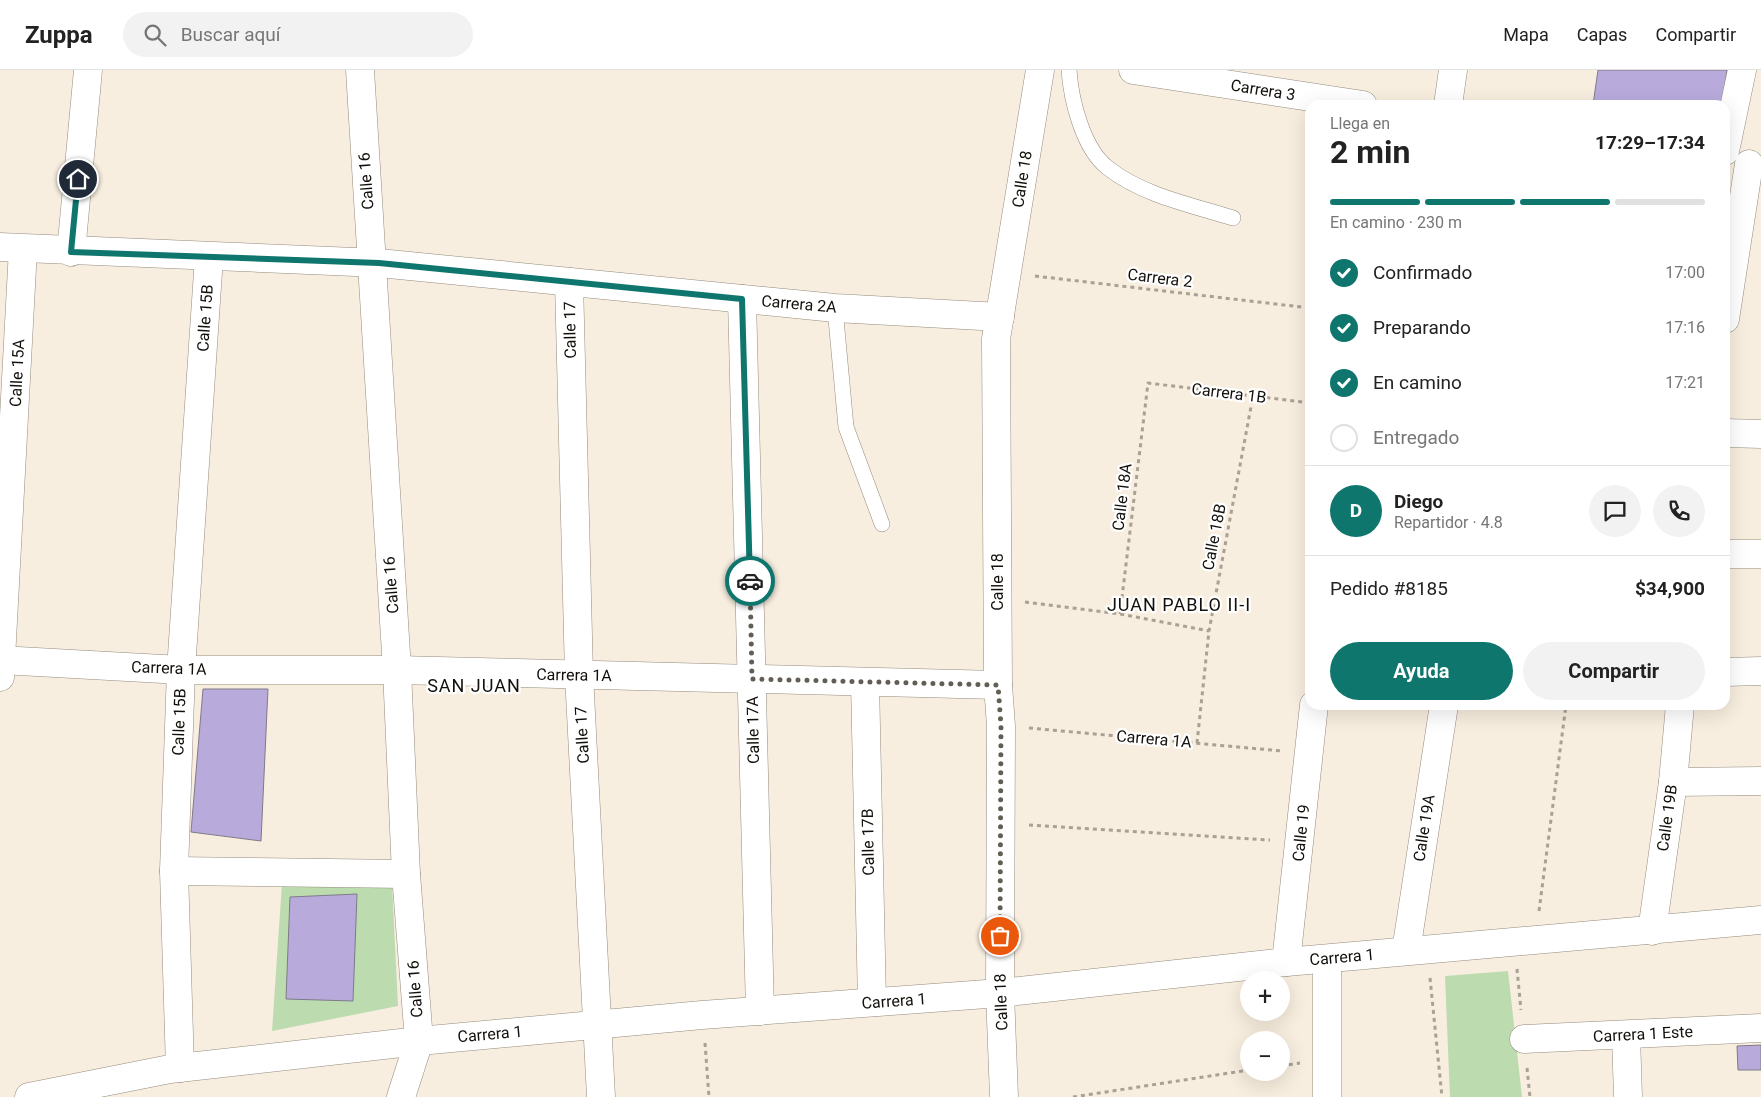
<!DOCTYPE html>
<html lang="es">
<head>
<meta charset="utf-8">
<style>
	body { margin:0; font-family:Roboto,sans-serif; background:#f2f2f2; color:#222; height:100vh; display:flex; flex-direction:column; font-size:19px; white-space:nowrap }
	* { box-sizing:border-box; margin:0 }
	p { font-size:16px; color:#767676 }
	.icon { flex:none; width:28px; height:28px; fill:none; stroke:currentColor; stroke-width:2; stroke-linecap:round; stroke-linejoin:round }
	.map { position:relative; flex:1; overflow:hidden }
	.side { position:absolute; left:1305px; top:30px; width:425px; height:610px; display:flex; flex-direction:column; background:#fff; border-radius:15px; box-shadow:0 5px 20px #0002 }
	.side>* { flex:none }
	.buttons { position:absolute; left:1240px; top:901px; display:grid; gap:10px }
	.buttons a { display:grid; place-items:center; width:50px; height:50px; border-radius:50%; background:#fff; box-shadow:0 5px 20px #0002; font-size:25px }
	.pin { position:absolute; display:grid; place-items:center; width:42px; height:42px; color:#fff; margin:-21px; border:2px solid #fff; border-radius:50%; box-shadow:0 1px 5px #0007 }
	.courier { position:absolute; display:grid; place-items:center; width:50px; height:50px; margin:-25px; border:4px solid #0f766e; border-radius:50%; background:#fff; color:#222; box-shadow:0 1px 6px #0007 }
	.headline em { font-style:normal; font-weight:700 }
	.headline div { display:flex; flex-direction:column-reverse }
	.headline { display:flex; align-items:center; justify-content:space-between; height:85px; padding:0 25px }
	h1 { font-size:32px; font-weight:700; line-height:38px }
	.bar { display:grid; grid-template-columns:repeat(4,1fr); gap:8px 5px; align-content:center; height:60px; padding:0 25px }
	.bar i { height:6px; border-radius:4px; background:#e0e0e0 }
	.bar .selected { background:#0f766e }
	.bar p { grid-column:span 4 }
	.line { display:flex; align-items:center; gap:12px; padding:0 25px; border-top:1px solid #e0e0e0 }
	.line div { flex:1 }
	.round { display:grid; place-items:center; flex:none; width:52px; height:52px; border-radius:26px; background:#f2f2f2 }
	ol { padding:0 25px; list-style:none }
	li { display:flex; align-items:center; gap:15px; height:55px }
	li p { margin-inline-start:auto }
	li .icon { padding:5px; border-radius:50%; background:#0f766e; color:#fff; stroke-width:4 }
	li:last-child { color:#767676 }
	li i { width:28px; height:28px; border:2px solid #e0e0e0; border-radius:50% }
	.cta { display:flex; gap:10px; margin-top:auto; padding:10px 25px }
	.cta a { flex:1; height:58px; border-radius:30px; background:#0f766e; color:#fff; font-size:20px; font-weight:700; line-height:58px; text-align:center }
	.cta a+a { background:#f2f2f2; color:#222 }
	header { display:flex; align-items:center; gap:30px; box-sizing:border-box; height:70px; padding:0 25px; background:#fff; border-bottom:1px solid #e0e0e0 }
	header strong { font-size:24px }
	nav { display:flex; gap:28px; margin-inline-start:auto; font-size:18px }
	.search { width:350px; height:45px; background:#f2f2f2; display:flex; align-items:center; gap:12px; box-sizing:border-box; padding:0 18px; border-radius:28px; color:#767676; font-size:19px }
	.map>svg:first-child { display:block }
	.green { fill:#bcdcb0 }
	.building { fill:#b8abdc; stroke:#7e7a88 }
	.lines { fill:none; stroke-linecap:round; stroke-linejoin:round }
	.service-casing { stroke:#948b7d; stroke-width:16 }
	.minor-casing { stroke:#948b7d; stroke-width:29 }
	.tertiary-casing { stroke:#948b7d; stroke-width:29 }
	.path { stroke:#a8a195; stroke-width:3; stroke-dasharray:4 4; stroke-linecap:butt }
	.service { stroke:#fff; stroke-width:15 }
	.minor { stroke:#fff; stroke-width:28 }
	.tertiary { stroke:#fff; stroke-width:28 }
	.done { stroke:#635e55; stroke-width:5; stroke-dasharray:0 9 }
	.route { stroke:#0f766e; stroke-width:6 }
	.labels { text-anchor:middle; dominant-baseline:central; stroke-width:4.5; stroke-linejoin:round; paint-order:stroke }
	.street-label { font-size:16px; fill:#13100b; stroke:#fff }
	.neighbourhood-label { font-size:18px; letter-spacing:1px; fill:#13100b; stroke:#fff }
</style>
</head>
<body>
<header>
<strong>Zuppa</strong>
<div class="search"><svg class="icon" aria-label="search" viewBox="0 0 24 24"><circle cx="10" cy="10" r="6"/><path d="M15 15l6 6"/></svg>Buscar aquí</div>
<nav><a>Mapa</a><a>Capas</a><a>Compartir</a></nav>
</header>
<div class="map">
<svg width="1761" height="1027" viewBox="0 0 1761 1027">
	<rect width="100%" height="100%" fill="#f8eedf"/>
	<!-- green -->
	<g class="green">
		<polygon points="282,813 392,814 398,936 272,961"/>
		<polygon points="1508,901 1522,1027 1450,1027 1445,906"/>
	</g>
	<!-- building -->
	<g class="building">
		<polygon points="1598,0 1727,0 1722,35 1593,35"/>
		<polygon points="203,619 268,619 261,771 191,762"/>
		<polygon points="357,824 353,931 286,929 290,827"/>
		<polygon points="1761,975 1761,1000 1738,1000 1737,976"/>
	</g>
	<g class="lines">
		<!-- service casing -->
		<g class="service-casing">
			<g id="service">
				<path d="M1069,0c2,30 14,79 39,98 34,27 83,37 125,50"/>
				<polyline points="835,238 846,357 882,454"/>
			</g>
		</g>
		<!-- minor casing -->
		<g class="minor-casing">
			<g id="minor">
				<polyline points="360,0 397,600 406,804 419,971 401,1027"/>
				<polyline points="1133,0 1363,35"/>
				<polyline points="1448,35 1453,0"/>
				<polyline points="1725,81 1742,0"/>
				<polyline points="0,177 379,193 835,238 1000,247"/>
				<polyline points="71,182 88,0"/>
				<polyline points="569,212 579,605 601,1027"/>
				<polyline points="742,229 760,941"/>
				<polyline points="1725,249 1749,94"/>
				<polyline points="1725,363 1761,364"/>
				<polyline points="1725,484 1761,484"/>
				<polyline points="0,590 181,600 397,600 998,615"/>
				<polyline points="1725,602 1761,601"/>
				<polyline points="0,607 23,179"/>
				<polyline points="865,612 872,932"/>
				<polyline points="1673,712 1761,711"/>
				<polyline points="174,801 406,804"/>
				<polyline points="1652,861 1673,712 1680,635"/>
				<polyline points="1406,881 1444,635"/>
				<polyline points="1286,892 1314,635"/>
				<polyline points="1626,966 1628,1027"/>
				<polyline points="1524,969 1761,958"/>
				<polyline points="180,998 174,801 181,600 209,187"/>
				<polyline points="1004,1027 1000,923 1001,656 998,615 996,269 1040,0"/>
				<polyline points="1327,1027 1327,889"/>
			</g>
		</g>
		<!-- tertiary casing -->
		<g class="tertiary-casing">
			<polyline id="tertiary" points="29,1027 170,999 419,971 702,945 1000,923 1286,892 1761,850"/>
		</g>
		<!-- path -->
		<g class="path">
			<polyline points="1035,206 1310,238"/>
			<polyline points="1025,532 1120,544 1209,561"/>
			<polyline points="1120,544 1148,313 1310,333"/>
			<polyline points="1029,658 1282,681"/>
			<polyline points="1197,673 1209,561 1253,326"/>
			<polyline points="1029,755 1270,770"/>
			<polyline points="1539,841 1566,635"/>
			<polyline points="1517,899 1521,940"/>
			<polyline points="1430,908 1442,1027"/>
			<polyline points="705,973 709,1027"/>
			<polyline points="1281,996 1300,993"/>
			<polyline points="1527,998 1530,1027"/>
			<polyline points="1073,1027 1249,1000"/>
		</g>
		<!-- service -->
		<use href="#service" class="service"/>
		<!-- minor -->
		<use href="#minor" class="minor"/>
		<!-- tertiary -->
		<use href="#tertiary" class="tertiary"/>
	</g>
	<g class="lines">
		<!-- done -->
		<polyline class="done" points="750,511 752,609 998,615 1001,656 1000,866"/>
		<!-- route -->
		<polyline class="route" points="78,109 71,182 379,193 742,229 750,511"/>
	</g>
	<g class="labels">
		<!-- street labels -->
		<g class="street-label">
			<text transform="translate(1263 20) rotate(9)">Carrera 3</text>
			<text transform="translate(1022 109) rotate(-81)">Calle 18</text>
			<text transform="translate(366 111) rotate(-94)">Calle 16</text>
			<text transform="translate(1160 208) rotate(7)">Carrera 2</text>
			<text transform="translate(799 234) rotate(5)">Carrera 2A</text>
			<text transform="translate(205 248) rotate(-86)">Calle 15B</text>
			<text transform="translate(570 260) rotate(-91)">Calle 17</text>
			<text transform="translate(17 303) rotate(-87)">Calle 15A</text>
			<text transform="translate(1229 323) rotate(7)">Carrera 1B</text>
			<text transform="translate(1122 427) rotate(-83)">Calle 18A</text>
			<text transform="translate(1214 467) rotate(-79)">Calle 18B</text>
			<text transform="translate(997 512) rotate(-90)">Calle 18</text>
			<text transform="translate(391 515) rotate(-94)">Calle 16</text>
			<text transform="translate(169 598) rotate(2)">Carrera 1A</text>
			<text transform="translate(574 605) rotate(1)">Carrera 1A</text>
			<text transform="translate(179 652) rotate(-88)">Calle 15B</text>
			<text transform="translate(753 660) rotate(-91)">Calle 17A</text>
			<text transform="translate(582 665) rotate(-93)">Calle 17</text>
			<text transform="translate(1154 669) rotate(5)">Carrera 1A</text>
			<text transform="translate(1667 748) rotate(-82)">Calle 19B</text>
			<text transform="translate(1424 758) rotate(-81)">Calle 19A</text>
			<text transform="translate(1301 763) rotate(-84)">Calle 19</text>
			<text transform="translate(868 772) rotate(-91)">Calle 17B</text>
			<text transform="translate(1342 887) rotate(-5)">Carrera 1</text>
			<text transform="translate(415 919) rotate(-94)">Calle 16</text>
			<text transform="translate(894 931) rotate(-4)">Carrera 1</text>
			<text transform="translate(1001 932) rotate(-92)">Calle 18</text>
			<text transform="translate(490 964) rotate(-5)">Carrera 1</text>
			<text transform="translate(1643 964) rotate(-3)">Carrera 1 Este</text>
		</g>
		<!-- neighbourhood labels -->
		<g class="neighbourhood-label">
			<text x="1179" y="534">JUAN PABLO II-I</text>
			<text x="474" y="615">SAN JUAN</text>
		</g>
	</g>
</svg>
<div class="buttons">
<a>+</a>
<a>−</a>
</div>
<div class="pin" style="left:1000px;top:866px;background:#ea580c"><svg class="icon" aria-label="bag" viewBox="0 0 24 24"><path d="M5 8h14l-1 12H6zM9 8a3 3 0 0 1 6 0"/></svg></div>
<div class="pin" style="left:78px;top:109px;background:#1f2937"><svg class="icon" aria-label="home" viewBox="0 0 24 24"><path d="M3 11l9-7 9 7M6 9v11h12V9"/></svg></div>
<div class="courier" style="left:750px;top:511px"><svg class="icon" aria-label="car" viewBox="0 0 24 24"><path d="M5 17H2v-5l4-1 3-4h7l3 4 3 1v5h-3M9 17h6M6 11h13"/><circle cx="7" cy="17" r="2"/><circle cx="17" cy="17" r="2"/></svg></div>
<section class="side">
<div class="headline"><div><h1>2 min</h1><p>Llega en</p></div><em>17:29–17:34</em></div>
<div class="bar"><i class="selected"></i><i class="selected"></i><i class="selected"></i><i></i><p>En camino · 230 m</p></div>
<ol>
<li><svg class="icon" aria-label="check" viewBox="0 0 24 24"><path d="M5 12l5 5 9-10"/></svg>Confirmado<p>17:00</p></li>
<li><svg class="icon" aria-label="check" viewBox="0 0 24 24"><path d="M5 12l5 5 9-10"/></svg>Preparando<p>17:16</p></li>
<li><svg class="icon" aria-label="check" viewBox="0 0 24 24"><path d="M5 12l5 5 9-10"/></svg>En camino<p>17:21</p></li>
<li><i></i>Entregado</li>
</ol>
<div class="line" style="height:90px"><b class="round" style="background:#0f766e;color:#fff">D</b><div><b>Diego</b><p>Repartidor · 4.8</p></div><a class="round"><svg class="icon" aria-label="chat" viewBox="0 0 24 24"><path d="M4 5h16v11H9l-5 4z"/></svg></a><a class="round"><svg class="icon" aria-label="phone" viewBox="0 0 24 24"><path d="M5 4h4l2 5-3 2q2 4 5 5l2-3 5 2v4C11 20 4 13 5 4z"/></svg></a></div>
<div class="line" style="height:65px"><div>Pedido #8185</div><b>$34,900</b></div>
<div class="cta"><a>Ayuda</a><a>Compartir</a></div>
</section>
</div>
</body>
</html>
